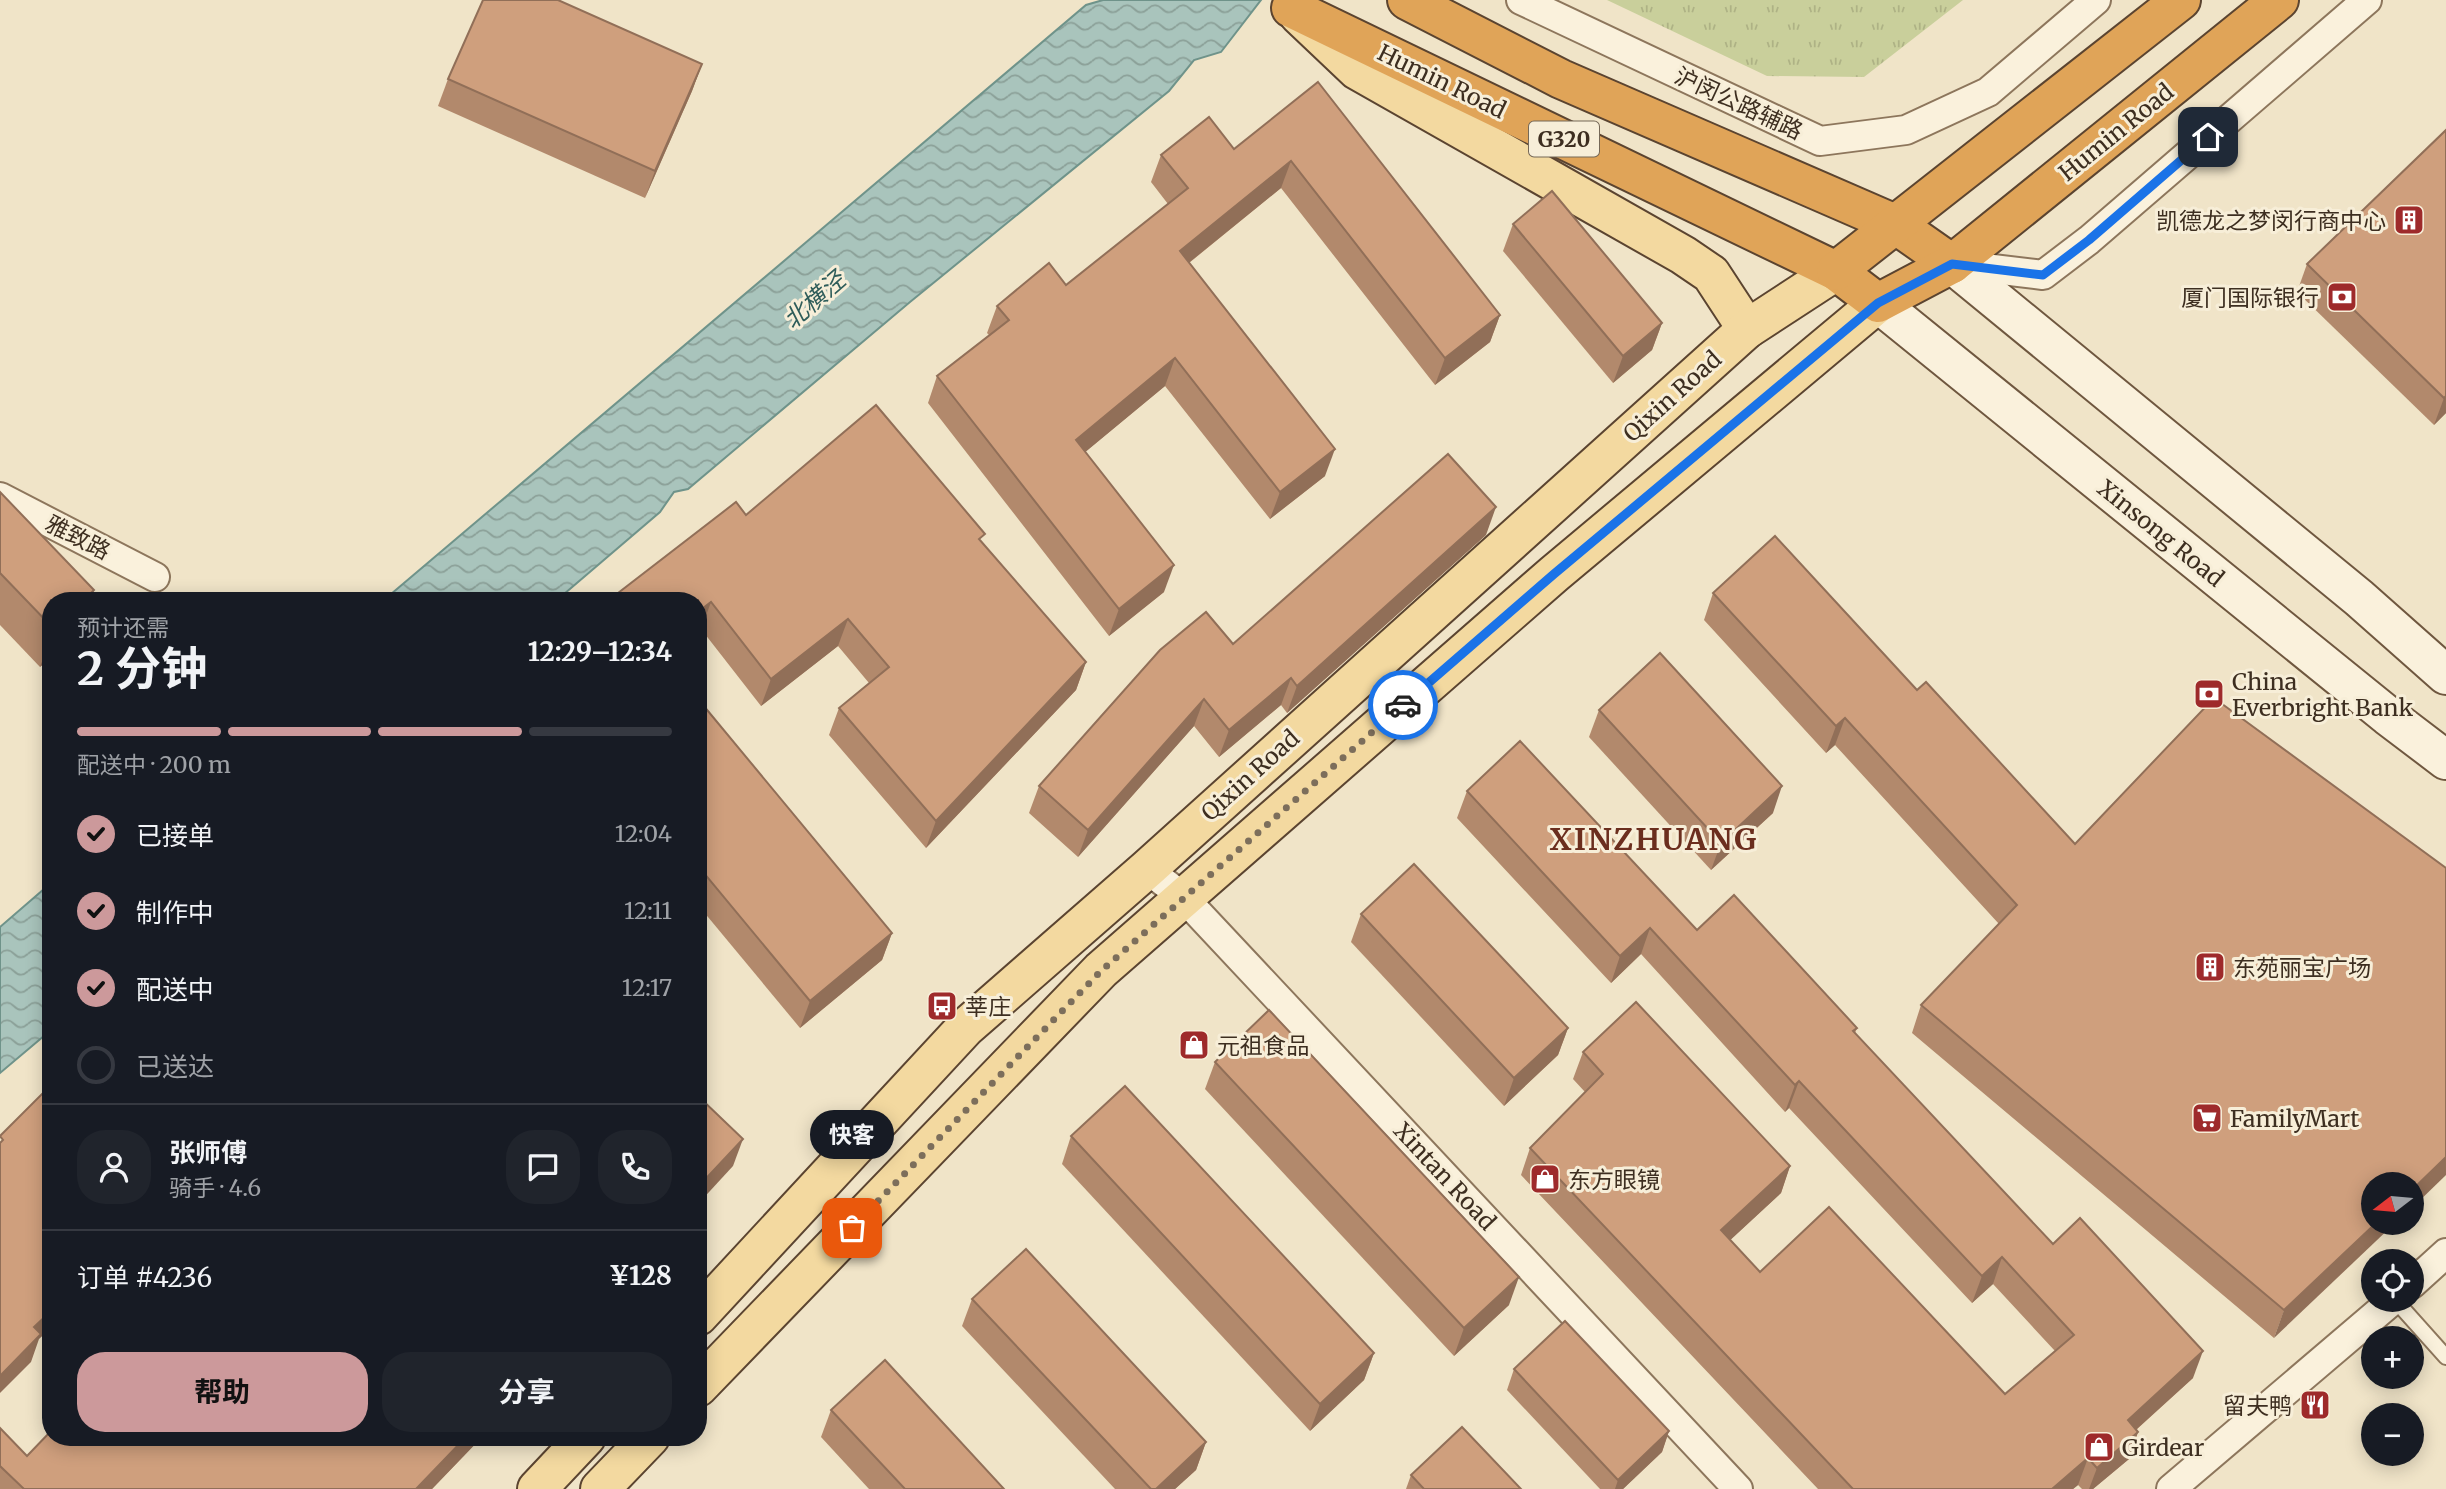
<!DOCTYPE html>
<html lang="zh">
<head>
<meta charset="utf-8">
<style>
	body { margin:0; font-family:Merriweather,"Noto Sans SC",serif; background:#20242c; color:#f1f3f6; height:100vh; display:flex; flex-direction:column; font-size:26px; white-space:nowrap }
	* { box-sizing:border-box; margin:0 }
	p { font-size:23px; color:#9ea1a6 }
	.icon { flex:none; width:38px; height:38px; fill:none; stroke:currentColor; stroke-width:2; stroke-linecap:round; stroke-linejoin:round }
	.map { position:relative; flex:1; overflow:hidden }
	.side { position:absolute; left:42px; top:592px; width:665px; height:854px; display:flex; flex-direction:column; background:#171b24; border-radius:28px; box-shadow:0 4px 18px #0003 }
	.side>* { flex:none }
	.needle { width:46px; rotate:254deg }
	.fabs { position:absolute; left:2361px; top:1172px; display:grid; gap:14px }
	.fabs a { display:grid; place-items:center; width:63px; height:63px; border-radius:50%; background:#171b24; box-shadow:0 4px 18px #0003; font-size:35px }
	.pin { position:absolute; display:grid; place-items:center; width:60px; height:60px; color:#fff; margin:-30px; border-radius:14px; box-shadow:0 4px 10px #0006 }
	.courier { position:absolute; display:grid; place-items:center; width:70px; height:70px; margin:-35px; border:5px solid #1a73e8; border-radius:50%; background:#fff; color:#222; box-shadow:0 2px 9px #0007 }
	.bubble { position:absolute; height:49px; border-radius:24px; background:#171b24; box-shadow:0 4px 18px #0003; font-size:23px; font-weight:700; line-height:49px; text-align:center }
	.overview em { font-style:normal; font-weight:700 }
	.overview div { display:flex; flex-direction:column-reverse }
	.overview { display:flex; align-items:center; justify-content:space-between; height:119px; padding:0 35px }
	h1 { font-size:46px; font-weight:700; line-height:52px }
	.bar { display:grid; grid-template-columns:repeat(4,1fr); gap:10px 7px; align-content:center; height:84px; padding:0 35px }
	.bar i { height:9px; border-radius:5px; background:#363941 }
	.bar .selected { background:#cc999b }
	.bar p { grid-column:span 4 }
	.line { display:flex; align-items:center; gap:18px; padding:0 35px; border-top:2px solid #363941 }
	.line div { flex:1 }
	.round { display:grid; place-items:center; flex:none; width:74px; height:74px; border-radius:28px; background:#20242c }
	ol { padding:0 35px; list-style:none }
	li { display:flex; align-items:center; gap:21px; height:77px }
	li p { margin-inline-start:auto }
	li .icon { padding:7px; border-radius:50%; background:#cc999b; color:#111; stroke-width:4 }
	li:last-child { color:#9ea1a6 }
	li i { width:38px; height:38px; border:4px solid #363941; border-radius:50% }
	.cta { display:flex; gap:14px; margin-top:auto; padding:14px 35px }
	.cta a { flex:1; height:80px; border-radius:28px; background:#cc999b; color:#111; font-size:28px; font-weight:700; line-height:80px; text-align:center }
	.cta a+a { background:#20242c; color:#f1f3f6 }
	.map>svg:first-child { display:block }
	.grass { fill:url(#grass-tufts) }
	.water { fill:url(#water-waves); stroke:#6f938a; stroke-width:2 }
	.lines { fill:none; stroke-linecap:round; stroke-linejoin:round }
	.lane-casing { stroke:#8d765c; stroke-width:18 }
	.street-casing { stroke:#8d765c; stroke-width:32 }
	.secondary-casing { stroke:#6f573f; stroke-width:42 }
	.primary-casing { stroke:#5b4430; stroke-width:42 }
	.highway-casing { stroke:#5b4430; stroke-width:42 }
	.lane { stroke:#faf1dc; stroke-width:14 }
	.street { stroke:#faf1dc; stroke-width:28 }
	.secondary { stroke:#faf1dc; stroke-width:38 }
	.primary { stroke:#f3d9a0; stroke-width:38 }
	.highway { stroke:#e0a458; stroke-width:38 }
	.wall { fill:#b2896c }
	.shaded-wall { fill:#916f58 }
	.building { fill:#cf9f7d; stroke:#916f58; stroke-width:2 }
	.done { stroke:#7c6e5b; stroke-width:7; stroke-dasharray:0 12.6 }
	.route { stroke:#1a73e8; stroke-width:9 }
	.labels { text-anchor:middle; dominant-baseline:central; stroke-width:6; stroke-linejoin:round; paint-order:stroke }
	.shield { fill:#f7eed8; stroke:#756857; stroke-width:2 }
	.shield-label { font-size:21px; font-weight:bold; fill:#3d2e20 }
	.street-label { font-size:23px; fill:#3d2e20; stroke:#f7eed8 }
	.poi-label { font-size:23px; fill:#3d2e20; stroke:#f7eed8; text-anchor:start }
	.water-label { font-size:24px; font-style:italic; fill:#2f5d5a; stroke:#f7eed8 }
	.district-label { font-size:30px; font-weight:bold; letter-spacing:2px; fill:#6b2e1e; stroke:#f7eed8 }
</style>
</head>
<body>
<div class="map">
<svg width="2446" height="1489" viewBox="0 0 2446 1489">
	<defs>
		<pattern id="grass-tufts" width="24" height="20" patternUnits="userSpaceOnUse" patternTransform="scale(1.75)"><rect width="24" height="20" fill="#c9cf9b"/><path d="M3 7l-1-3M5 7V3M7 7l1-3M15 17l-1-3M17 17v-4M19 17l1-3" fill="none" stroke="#aeb285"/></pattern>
		<pattern id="water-waves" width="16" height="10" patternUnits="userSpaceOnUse" patternTransform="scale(1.75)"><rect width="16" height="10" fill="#a9c4bc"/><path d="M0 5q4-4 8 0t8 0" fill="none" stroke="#8ba098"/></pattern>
	</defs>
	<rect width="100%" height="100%" fill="#f0e4c8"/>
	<!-- grass -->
	<polygon class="grass" points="1607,0 1963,0 1864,77 1767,76"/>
	<!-- water -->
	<g class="water">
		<polygon points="1103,0 1261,0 1221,52 1194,60 1169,91 910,302 688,489 674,492 660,512 557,600 384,600 1086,5"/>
		<polygon points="51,883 51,1030 0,1073 0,927"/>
	</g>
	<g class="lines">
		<!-- lane casing -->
		<g class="lane-casing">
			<polyline id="lane" points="2395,1300 2446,1357"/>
		</g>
		<!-- street casing -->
		<g class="street-casing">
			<g id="street">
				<polyline points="1521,0 1820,141 1906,130 1988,92 2096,0"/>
				<polyline points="1952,264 2043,275 2089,240 2367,0"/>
				<polyline points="0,497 155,577"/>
				<polyline points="1147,869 1183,897 1738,1489"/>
				<polyline points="2412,1284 2446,1253"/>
				<polyline points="2171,1489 2393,1300"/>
			</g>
		</g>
		<!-- secondary casing -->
		<g class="secondary-casing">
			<g id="secondary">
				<polyline points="1952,264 2359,598 2446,675"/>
				<polyline points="1878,303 2388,716 2446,760"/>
			</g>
		</g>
		<!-- primary casing -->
		<g class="primary-casing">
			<g id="primary">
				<polyline points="1299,15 1357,70 1683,255 1711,274 1747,329"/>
				<polyline points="698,1316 965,1028 1147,869 1747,329 1836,271"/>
				<polyline points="698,1387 1101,970 1554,574 1878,303"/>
				<polyline points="537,1489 586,1437"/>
				<polyline points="600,1489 650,1437"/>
			</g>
		</g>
		<!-- highway casing -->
		<g class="highway-casing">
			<g id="highway">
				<polyline points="1407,0 1561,79 1895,224 1952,264"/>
				<polyline points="1291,8 1836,271 1878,303 1952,264 2279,0"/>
				<polyline points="1836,271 2181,0"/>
			</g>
		</g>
		<!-- lane -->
		<use href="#lane" class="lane"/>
		<!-- street -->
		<use href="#street" class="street"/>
		<!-- secondary -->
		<use href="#secondary" class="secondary"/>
		<!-- primary -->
		<use href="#primary" class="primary"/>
		<!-- highway -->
		<use href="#highway" class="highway"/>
	</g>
	<!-- wall -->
	<g class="wall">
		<polygon points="702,64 692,91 645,198 438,106 448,79"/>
		<polygon points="1318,82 1500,315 1490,342 1435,385 1281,188 1189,263 1325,476 1270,519 1165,386 1085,452 1164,592 1109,636 928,403 937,376 989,335 987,333 997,306 1066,285 1168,204 1151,182 1161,155 1234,149"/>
		<polygon points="2446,130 2446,413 2434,425 2297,292 2307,264"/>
		<polygon points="1513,224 1662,323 1652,350 1613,383 1503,251"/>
		<polygon points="0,492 51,600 51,657 40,667 0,625"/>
		<polygon points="746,515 1086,662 1076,690 926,848 829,735 839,708 869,683 838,646 761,706 701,629 698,632"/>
		<polygon points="1486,535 1287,713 1281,705 1219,757 1194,726 1078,857 1029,813 1039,786 1233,644"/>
		<polygon points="1713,593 1917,690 2075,844 2446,868 2274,1338 1912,1033 1921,1005 1999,924 1835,745 1826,753 1704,620"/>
		<polygon points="698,699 892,933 882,960 800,1028 698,905"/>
		<polygon points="1599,710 1773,813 1711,870 1589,737"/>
		<polygon points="1467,791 1697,930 1857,1028 1855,1033 2053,1244 2193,1378 2136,1430 2138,1432 2129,1459 2093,1489 2082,1489 2078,1485 2073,1489 1818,1489 1521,1175 1530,1148 1585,1092 1573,1079 1583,1052 1790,1166 1781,1193 1730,1240 1760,1272 2005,1394 2055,1351 1993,1284 1972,1303 1789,1108 1785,1112 1641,954 1611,983 1457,818"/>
		<polygon points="1361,914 1568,1028 1558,1055 1504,1106 1351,942"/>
		<polygon points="1215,1062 1509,1305 1454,1356 1205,1089"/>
		<polygon points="1071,1136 1374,1353 1364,1380 1310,1431 1062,1164"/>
		<polygon points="972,1299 1206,1442 1196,1470 1175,1489 1115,1489 962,1326"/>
		<polygon points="1514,1369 1669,1431 1662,1452 1623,1489 1600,1489 1507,1390"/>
		<polygon points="831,1410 1004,1489 869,1489 821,1437"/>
		<polygon points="0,1428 27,1456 482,1437 432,1489 0,1489"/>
		<polygon points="1411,1475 1521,1489 1406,1489"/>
	</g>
	<!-- shaded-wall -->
	<g class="shaded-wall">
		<polygon points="702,64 692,91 645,198 655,171"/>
		<polygon points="1291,161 1281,188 1170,278 1180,251"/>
		<polygon points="1500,315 1490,342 1435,385 1445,358"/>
		<polygon points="1662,323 1652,350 1613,383 1623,356"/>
		<polygon points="1175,358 1165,386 1066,468 1076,440"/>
		<polygon points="2446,396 2446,413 2434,425 2444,398"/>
		<polygon points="1335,449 1325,476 1270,519 1280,492"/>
		<polygon points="1496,507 1486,535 1287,713 1297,686"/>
		<polygon points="1174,565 1164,592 1109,636 1119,609"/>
		<polygon points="94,590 91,600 84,600"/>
		<polygon points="711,602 701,629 698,632 698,612"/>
		<polygon points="848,619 838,646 761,706 771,679"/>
		<polygon points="51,638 51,657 40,667"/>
		<polygon points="1086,662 1076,690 926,848 936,821"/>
		<polygon points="1291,678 1281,705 1219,757 1229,730"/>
		<polygon points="1204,699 1194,726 1078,857 1088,830"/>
		<polygon points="1845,718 1835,745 1826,753 1836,726"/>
		<polygon points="1782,786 1773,813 1711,870 1721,843"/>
		<polygon points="1650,928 1641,954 1611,983 1620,956"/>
		<polygon points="892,933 882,960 800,1028 810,1001"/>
		<polygon points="1568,1028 1558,1055 1504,1106 1514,1078"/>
		<polygon points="1799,1081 1789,1108 1785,1112 1795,1085"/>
		<polygon points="743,1139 733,1166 698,1204 698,1187"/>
		<polygon points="2446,1157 2446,1175 2412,1208 2412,1190"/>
		<polygon points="1790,1166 1781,1193 1712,1257 1721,1230"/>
		<polygon points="2376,1223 2395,1223 2274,1338 2284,1310"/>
		<polygon points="2002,1257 1993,1284 1972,1303 1982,1276"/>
		<polygon points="1519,1277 1509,1305 1454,1356 1464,1328"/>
		<polygon points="51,1311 51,1328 39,1339 31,1362 0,1393 0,1376 34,1327"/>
		<polygon points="2203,1351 2193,1378 2118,1446 2128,1420"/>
		<polygon points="1374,1353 1364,1380 1310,1431 1320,1404"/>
		<polygon points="1669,1431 1662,1452 1623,1489 1615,1489 1618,1480"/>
		<polygon points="2138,1432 2129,1459 2093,1489 2089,1489 2097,1468"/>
		<polygon points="466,1437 482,1437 432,1489 416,1489"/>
		<polygon points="1206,1442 1196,1470 1175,1489 1156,1489"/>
		<polygon points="2088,1458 2078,1485 2073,1489 2052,1489"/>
	</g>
	<!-- building -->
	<g class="building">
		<polygon points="483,0 558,0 702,64 655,171 448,79"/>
		<polygon points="1318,82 1500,315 1445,358 1291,161 1180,251 1335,449 1280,492 1175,358 1076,440 1174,565 1119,609 937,376 1009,320 997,306 1049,263 1066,285 1188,188 1161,155 1209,117 1234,149"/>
		<polygon points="2446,130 2446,396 2444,398 2307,264"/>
		<polygon points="1552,191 1662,323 1623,356 1513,224"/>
		<polygon points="876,405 985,534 979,539 1086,662 936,821 839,708 889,667 848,619 771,679 711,602 698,612 698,600 609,600 736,502 746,515"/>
		<polygon points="1448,454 1496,507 1297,686 1291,678 1229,730 1204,699 1088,830 1039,786 1160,650 1206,612 1233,644"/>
		<polygon points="0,492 94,590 84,600 51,600 51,626 0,573"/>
		<polygon points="1775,536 1917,690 1926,682 2075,844 2214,698 2446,868 2446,1157 2412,1190 2412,1185 2373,1185 2373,1223 2376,1223 2284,1310 1921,1005 2017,905 1845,718 1836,726 1713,593"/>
		<polygon points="1660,653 1782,786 1721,843 1599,710"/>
		<polygon points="698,699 892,933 810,1001 698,866"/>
		<polygon points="1520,741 1697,930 1734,895 1857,1028 1853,1031 2053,1244 2080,1218 2203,1351 2128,1420 2138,1432 2097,1468 2088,1458 2052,1489 1853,1489 1530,1148 1603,1074 1583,1052 1636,1002 1790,1166 1721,1230 1760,1272 1829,1207 2005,1394 2074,1335 2002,1257 1982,1276 1799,1081 1795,1085 1650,928 1620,956 1467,791"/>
		<polygon points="1414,864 1568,1028 1514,1078 1361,914"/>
		<polygon points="1269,1010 1519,1277 1464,1328 1215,1062"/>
		<polygon points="1125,1086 1374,1353 1320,1404 1071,1136"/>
		<polygon points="47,1089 51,1092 51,1311 34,1327 41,1334 0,1376 0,1143 3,1140 0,1136"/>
		<polygon points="698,1096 743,1139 698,1187"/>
		<polygon points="1026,1249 1206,1442 1156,1489 1151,1489 972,1299"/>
		<polygon points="1565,1321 1669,1431 1618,1480 1514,1369"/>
		<polygon points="885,1360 1004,1489 905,1489 831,1410"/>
		<polygon points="1462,1427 1521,1489 1424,1489 1411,1475"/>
		<polygon points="0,1428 27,1456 51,1431 51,1437 466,1437 416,1489 24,1489 0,1466"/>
	</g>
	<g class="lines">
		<!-- done -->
		<polyline class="done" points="852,1228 1101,971 1403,705"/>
		<!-- route -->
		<polyline class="route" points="1403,705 1554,574 1878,303 1952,264 2043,275 2089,240 2208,137"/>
	</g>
	<!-- icons -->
	<defs>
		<g id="building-square" transform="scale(1.575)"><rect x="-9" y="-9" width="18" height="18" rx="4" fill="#9e2a2b" stroke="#f7eed8"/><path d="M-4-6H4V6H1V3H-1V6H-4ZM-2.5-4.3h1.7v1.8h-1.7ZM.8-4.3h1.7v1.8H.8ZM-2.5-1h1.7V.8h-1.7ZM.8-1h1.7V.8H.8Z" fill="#fff"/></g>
		<g id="bank-square" transform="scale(1.575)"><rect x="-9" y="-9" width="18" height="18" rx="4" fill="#9e2a2b" stroke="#f7eed8"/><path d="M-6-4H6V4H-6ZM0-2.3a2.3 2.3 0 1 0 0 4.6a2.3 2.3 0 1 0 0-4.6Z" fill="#fff"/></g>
		<g id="bus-square" transform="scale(1.575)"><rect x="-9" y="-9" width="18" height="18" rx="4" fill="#9e2a2b" stroke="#f7eed8"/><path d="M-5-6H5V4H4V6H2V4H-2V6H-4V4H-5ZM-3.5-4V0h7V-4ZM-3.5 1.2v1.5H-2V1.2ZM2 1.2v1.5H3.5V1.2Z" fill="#fff"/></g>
		<g id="shop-square" transform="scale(1.575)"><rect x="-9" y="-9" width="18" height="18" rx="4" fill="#9e2a2b" stroke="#f7eed8"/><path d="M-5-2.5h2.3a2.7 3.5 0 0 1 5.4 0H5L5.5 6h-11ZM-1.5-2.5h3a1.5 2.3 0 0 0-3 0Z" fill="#fff"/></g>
		<g id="supermarket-square" transform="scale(1.575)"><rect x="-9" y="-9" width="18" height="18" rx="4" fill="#9e2a2b" stroke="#f7eed8"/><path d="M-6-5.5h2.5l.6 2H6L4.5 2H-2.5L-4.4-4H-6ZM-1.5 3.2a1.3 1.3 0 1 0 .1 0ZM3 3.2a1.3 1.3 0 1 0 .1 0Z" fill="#fff"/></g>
		<g id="restaurant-square" transform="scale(1.575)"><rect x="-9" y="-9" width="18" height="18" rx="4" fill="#9e2a2b" stroke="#f7eed8"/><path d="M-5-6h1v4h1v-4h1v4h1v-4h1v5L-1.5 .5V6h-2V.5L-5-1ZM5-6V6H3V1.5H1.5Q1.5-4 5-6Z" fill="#fff"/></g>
	</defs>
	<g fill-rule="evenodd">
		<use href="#building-square" x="2409" y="220"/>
		<use href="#bank-square" x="2342" y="297"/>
		<use href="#bank-square" x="2209" y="694"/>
		<use href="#building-square" x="2210" y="967"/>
		<use href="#bus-square" x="942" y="1006"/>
		<use href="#shop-square" x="1194" y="1045"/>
		<use href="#supermarket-square" x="2207" y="1118"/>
		<use href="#shop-square" x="1545" y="1179"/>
		<use href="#restaurant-square" x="2315" y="1405"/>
		<use href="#shop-square" x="2099" y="1447"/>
	</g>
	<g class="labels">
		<!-- shield labels -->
		<rect class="shield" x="1529" y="121.5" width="70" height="35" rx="5"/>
		<g class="shield-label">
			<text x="1564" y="139">G320</text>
		</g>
		<!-- street labels -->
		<g class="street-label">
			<text transform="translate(1442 81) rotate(26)">Humin Road</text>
			<text transform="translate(1739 103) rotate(25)">沪闵公路辅路</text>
			<text transform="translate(2116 132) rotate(-39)">Humin Road</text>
			<text transform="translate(1672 396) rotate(-42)">Qixin Road</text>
			<text transform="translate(2161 533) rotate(39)">Xinsong Road</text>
			<text transform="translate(78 537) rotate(27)">雅致路</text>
			<text transform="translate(1250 775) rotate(-42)">Qixin Road</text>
			<text transform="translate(1445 1176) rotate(47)">Xintan Road</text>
		</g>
		<!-- poi labels -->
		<g class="poi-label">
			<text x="2386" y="220" text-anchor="end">凯德龙之梦闵行商中心</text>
			<text x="2319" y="297" text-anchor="end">厦门国际银行</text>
			<text x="2232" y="681">China<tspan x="2232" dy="26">Everbright Bank</tspan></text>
			<text x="2233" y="967">东苑丽宝广场</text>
			<text x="965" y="1006">莘庄</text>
			<text x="1217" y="1045">元祖食品</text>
			<text x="2230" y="1118">FamilyMart</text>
			<text x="1568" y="1179">东方眼镜</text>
			<text x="2292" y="1405" text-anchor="end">留夫鸭</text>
			<text x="2122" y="1447">Girdear</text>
		</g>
		<!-- water labels -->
		<g class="water-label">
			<text transform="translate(814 300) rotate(-41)">北横泾</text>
		</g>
		<!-- district labels -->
		<g class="district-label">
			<text x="1654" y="839">XINZHUANG</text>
		</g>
	</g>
</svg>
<div class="fabs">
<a><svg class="needle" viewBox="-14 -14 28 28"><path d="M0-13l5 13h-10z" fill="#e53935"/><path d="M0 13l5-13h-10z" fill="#9ea1a6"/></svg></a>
<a><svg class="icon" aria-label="locate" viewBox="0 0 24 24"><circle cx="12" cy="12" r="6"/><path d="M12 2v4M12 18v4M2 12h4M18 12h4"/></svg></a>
<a>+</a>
<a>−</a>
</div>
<div class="pin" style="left:852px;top:1228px;background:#ea580c"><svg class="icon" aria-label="bag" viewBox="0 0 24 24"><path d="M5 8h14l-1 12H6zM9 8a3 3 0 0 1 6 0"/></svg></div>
<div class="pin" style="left:2208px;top:137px;background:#1f2937"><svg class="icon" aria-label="home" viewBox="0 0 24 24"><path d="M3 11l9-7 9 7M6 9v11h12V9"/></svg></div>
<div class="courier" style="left:1403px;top:705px"><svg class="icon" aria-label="car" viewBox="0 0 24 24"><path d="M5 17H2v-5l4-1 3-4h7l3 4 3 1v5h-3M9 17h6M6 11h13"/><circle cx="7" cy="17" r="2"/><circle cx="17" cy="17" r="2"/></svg></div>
<div class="bubble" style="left:810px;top:1110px;width:84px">快客</div>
<section class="side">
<div class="overview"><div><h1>2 分钟</h1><p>预计还需</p></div><em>12:29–12:34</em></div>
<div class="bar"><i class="selected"></i><i class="selected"></i><i class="selected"></i><i></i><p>配送中 · 200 m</p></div>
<ol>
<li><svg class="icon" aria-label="check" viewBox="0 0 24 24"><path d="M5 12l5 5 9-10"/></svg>已接单<p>12:04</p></li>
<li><svg class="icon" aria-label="check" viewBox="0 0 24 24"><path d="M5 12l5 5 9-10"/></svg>制作中<p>12:11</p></li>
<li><svg class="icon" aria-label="check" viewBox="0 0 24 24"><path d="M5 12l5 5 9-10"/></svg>配送中<p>12:17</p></li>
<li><i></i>已送达</li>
</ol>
<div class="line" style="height:126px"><a class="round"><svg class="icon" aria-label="person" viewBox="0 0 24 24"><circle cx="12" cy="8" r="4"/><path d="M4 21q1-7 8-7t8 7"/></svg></a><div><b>张师傅</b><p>骑手 · 4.6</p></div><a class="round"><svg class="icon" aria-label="chat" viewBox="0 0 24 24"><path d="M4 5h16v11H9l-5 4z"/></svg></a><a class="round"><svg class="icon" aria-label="phone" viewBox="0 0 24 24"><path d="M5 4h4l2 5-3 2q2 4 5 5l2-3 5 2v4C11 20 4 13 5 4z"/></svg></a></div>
<div class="line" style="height:91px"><div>订单 #4236</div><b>¥128</b></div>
<div class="cta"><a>帮助</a><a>分享</a></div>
</section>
</div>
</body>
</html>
